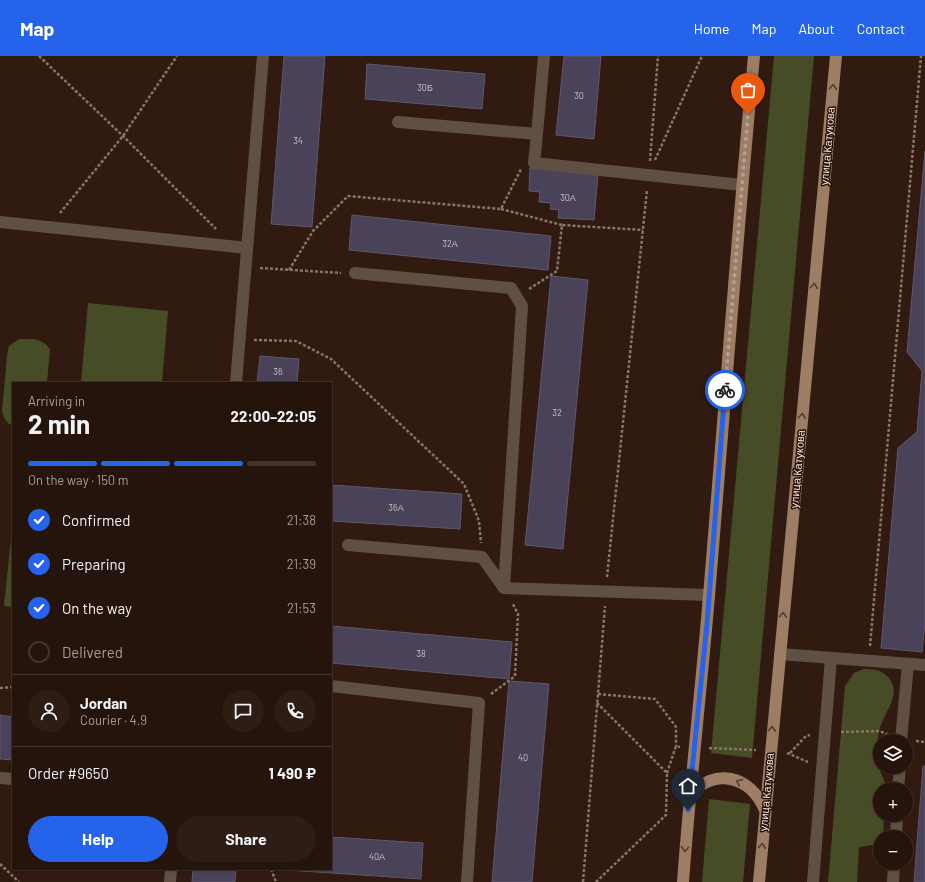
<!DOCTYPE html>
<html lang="en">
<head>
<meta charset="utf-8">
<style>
	body { margin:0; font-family:Barlow,sans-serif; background:#2d1d15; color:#f1f3f6; height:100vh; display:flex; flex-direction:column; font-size:15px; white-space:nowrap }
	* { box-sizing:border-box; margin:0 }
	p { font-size:13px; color:#a39e9d }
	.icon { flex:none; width:22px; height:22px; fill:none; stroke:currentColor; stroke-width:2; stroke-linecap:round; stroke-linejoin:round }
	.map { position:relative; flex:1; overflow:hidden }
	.sheet { position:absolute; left:12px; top:326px; width:320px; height:488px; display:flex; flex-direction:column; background:#25140c; border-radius:0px; box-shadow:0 1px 3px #0004,0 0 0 1px #42332d }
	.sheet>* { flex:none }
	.tools { position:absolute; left:873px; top:678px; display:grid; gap:8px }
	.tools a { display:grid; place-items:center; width:40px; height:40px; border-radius:50%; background:#25140c; box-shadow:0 1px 3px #0004,0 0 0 1px #42332d; font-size:20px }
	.pin { position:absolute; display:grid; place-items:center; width:34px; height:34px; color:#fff; margin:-41px -17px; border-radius:50% 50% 50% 0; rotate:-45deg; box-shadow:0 0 4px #0007 }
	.pin .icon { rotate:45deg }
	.courier { position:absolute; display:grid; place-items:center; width:40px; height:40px; margin:-20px; border:3px solid #2563eb; border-radius:50%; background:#fff; color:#222; box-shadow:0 1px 5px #0007 }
	.overview em { font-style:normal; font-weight:700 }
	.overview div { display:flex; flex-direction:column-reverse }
	.overview { display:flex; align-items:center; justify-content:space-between; height:68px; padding:0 16px }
	h1 { font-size:26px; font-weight:700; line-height:30px }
	.bar { display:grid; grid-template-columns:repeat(4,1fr); gap:6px 4px; align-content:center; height:48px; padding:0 16px }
	.bar i { height:5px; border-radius:3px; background:#42332d }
	.bar .active { background:#2563eb }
	.bar p { grid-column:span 4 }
	.line { display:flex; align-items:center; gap:10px; padding:0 16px; border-top:1px solid #42332d }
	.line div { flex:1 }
	.round { display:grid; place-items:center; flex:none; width:42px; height:42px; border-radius:21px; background:#2d1d15 }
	ol { padding:0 16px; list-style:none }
	li { display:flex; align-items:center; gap:12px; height:44px }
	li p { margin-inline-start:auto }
	li .icon { padding:4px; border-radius:50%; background:#2563eb; color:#fff; stroke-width:4 }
	li:last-child { color:#a39e9d }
	li i { width:22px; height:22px; border:2px solid #42332d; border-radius:50% }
	.primary-button { display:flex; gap:8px; margin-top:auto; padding:8px 16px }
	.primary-button a { flex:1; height:46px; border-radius:24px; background:#2563eb; color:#fff; font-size:16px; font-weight:700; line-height:46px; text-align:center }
	.primary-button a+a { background:#2d1d15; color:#f1f3f6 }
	header { display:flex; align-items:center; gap:24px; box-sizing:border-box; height:56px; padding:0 20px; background:#2563eb; color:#fff }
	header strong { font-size:19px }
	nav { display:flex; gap:22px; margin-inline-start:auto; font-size:14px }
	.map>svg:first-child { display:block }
	.green { fill:#464c25 }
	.building { fill:#494259; stroke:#5e576f }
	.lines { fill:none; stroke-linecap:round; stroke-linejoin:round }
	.path { stroke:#88756b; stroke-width:2.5; stroke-dasharray:3 2; stroke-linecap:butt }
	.minor { stroke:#605044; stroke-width:12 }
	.major { stroke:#9d7e65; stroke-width:12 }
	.oneway { stroke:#563d2d }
	.done { stroke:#b2a198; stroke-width:4; stroke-dasharray:0 7.2 }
	.route { stroke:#2563eb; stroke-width:5 }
	.labels { text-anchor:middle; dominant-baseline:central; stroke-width:3; stroke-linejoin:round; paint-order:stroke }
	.number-label { font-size:9px; fill:#ccbfc0 }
	.street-label { font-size:11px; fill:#f8e9e2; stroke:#271207 }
</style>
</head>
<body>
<header>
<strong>Map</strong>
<nav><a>Home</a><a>Map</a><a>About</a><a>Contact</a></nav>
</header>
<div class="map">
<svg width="925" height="826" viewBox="0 0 925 826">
	<rect width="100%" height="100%" fill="#311b10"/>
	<!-- green -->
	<g class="green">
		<polygon points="774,0 814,0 752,702 711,697"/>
		<polygon points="88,247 168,255 162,327 81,327"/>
		<path d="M19,283c14,0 22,-2 31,10l-3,34h-34v43c-7,-3 -9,-8 -11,-14l5,-57 2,-9z"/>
		<polygon points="12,473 13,473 13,551 4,550"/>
		<path d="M864,613c10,0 18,1 25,9 14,18 -7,35 -10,54 -2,6 -2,28 0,34 1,8 7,15 7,23h-6v26h4l-1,22h-3v7l-21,3 -2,35h-29l17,-196 9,-13z"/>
		<polygon points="709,743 750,748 743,826 702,826"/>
	</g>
	<!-- building -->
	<g class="building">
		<polygon points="284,0 325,0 312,171 271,168"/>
		<polygon points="564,0 601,0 594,83 556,79"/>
		<polygon points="367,8 485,18 482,53 365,43"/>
		<polygon points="925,95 925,567 922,596 881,592 898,392 917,376 922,315 907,296"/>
		<polygon points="530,112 598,118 594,164 558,162 559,154 550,153 551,147 539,146 540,136 529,135"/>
		<polygon points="352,159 551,180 548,214 349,194"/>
		<polygon points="551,220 588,224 563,493 525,489"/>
		<polygon points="260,300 299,303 297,327 257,327"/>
		<polygon points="331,429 462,438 460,473 331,465"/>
		<polygon points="331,570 512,586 509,623 331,607"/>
		<polygon points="509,625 549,628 532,826 492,826"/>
		<polygon points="0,659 13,661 13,704 0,703"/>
		<polygon points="923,710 925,710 925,826 914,826"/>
		<polygon points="331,781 423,787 421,823 286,814 286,813 331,813"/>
		<polygon points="193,813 236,813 235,826 192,826"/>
	</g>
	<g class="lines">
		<!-- path -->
		<g class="path">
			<polyline points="39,0 123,80 216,173"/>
			<polyline points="655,104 702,0"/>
			<polyline points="650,105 658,0"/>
			<polyline points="501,153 562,169"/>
			<polyline points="60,157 123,80 177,0"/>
			<polyline points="260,212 341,217"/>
			<polyline points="289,214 313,175 348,140 501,153 521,113"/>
			<polyline points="529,233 557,215 562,169 643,174"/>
			<polyline points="254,284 296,285 331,303 464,428 479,465 481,487"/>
			<polyline points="607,521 647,134"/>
			<polyline points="870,590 921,0"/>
			<polyline points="0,632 13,631"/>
			<polyline points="491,638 515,620 518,558 513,548"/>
			<polyline points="598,638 655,643 676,671 676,690"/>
			<polyline points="841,676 879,675 887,678"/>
			<polyline points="916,685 925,686"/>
			<polyline points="709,692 756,694"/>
			<polyline points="787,697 808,706"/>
			<polyline points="790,697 806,680 810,679"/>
			<polyline points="667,717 676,690 680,691"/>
			<polyline points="0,808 19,826"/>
			<polyline points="271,813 276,826"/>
			<polyline points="583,826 605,550"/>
			<polyline points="596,826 666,759 667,717 597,647"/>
		</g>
		<!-- minor -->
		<g class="minor">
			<polyline points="398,66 537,78 534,107 742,129"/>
			<polyline points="537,78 544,0"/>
			<polyline points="0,166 247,192"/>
			<polyline points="355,217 511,232 522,250 504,532"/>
			<polyline points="236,327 263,0"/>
			<polyline points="348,489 482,501 504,532 709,539"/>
			<polyline points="780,598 925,609"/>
			<polyline points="331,630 479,647 467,826"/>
			<polyline points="901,685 908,608"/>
			<polyline points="0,722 13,723"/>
			<polyline points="898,733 900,711"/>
			<polyline points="896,781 897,759"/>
			<polyline points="170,826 171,813"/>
			<polyline points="813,826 831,602"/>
			<polyline points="893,826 894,807"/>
		</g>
		<!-- major -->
		<g class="major">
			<path d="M689,740c25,-29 61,-21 76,14"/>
			<path d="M683,826c7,-96 18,-191 26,-286 15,-180 28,-360 45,-540"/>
			<polyline points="759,826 836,0"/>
		</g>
	</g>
	<!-- one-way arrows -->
	<defs><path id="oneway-chevron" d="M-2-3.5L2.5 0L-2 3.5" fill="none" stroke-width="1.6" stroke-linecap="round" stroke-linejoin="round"/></defs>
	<g class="oneway">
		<use href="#oneway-chevron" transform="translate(833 31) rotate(-85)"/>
		<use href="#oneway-chevron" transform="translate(814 230) rotate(-85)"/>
		<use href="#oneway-chevron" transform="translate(802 360) rotate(-85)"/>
		<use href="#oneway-chevron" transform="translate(783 559) rotate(-85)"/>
		<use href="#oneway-chevron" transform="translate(772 673) rotate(-85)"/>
		<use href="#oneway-chevron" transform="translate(739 726) rotate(-155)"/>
		<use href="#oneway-chevron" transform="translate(762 790) rotate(-85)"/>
		<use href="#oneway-chevron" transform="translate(685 793) rotate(94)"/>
	</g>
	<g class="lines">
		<!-- done -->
		<polyline class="done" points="725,334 748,58"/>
		<!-- route -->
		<polyline class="route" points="688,754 707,568 725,334"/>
	</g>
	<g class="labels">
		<!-- number labels -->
		<g class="number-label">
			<text x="425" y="31">30Б</text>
			<text x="579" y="39">30</text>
			<text x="298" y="84">34</text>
			<text x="568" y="141">30А</text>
			<text x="450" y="187">32А</text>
			<text x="278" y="315">36</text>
			<text x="557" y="356">32</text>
			<text x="396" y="451">36А</text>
			<text x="421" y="597">38</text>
			<text x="523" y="701">40</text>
			<text x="377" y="800">40А</text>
		</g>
		<!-- street labels -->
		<g class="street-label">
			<text transform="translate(827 90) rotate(-85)">улица Катукова</text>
			<text transform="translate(797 413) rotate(-85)">улица Катукова</text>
			<text transform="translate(766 736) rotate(-85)">улица Катукова</text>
		</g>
	</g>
</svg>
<div class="tools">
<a><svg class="icon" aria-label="layers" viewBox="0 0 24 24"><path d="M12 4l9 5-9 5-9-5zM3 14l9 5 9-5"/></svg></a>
<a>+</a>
<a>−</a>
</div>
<div class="pin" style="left:748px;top:58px;background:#ea580c"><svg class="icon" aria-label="bag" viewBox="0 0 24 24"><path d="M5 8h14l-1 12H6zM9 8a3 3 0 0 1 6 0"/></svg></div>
<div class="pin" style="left:688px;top:754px;background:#1f2937"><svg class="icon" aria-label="home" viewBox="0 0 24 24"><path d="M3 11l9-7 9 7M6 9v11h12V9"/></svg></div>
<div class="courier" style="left:725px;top:334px"><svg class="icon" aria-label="bike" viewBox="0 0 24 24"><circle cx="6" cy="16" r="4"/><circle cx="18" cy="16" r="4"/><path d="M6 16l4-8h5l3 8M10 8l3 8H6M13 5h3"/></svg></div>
<section class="sheet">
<div class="overview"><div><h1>2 min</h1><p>Arriving in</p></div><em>22:00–22:05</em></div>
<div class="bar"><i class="active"></i><i class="active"></i><i class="active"></i><i></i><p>On the way · 150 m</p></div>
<ol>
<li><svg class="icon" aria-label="check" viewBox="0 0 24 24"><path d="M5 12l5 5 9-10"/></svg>Confirmed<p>21:38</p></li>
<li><svg class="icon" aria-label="check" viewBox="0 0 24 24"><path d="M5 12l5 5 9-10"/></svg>Preparing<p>21:39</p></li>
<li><svg class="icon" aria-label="check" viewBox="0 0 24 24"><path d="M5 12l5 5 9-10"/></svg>On the way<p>21:53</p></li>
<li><i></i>Delivered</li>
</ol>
<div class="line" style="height:72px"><a class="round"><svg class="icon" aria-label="person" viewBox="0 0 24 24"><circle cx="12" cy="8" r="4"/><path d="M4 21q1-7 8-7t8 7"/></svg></a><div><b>Jordan</b><p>Courier · 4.9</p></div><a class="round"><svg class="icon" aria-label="chat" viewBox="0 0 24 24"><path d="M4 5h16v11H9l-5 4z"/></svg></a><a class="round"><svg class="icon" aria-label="phone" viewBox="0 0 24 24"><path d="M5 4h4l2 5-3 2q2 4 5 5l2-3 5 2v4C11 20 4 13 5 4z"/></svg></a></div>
<div class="line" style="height:52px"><div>Order #9650</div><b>1 490 ₽</b></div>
<div class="primary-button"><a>Help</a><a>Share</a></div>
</section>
</div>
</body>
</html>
